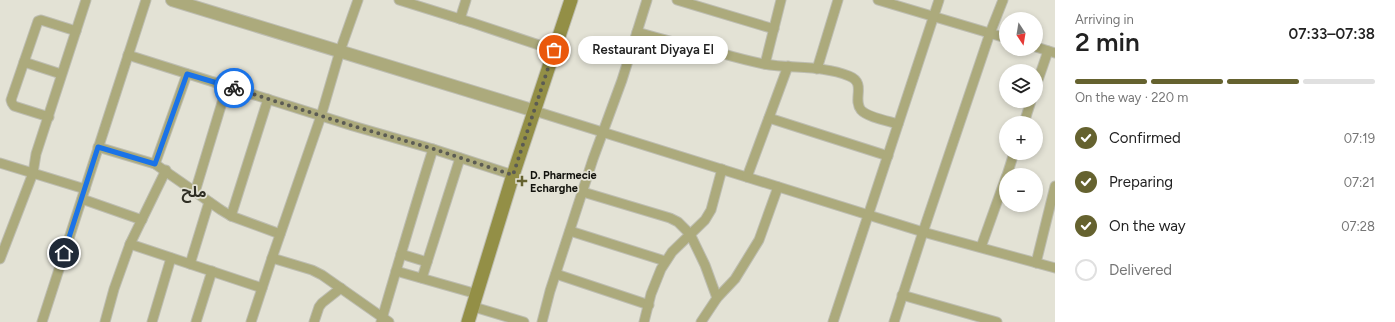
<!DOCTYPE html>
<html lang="en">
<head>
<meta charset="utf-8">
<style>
	body { margin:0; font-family:Figtree,"Noto Sans Arabic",sans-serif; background:#f6f6f6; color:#222; height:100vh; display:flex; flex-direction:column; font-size:15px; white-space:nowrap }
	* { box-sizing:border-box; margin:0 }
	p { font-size:13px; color:#767676 }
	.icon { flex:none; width:22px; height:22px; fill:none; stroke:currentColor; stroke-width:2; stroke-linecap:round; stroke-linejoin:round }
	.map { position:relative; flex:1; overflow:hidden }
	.sheet { display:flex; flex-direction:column; background:#fff; width:340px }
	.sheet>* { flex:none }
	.needle { width:26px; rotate:168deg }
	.tools { position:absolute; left:999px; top:12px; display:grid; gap:8px }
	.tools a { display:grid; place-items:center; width:44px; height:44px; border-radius:50%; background:#fff; box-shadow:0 2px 6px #0003; font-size:20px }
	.pin { position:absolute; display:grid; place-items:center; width:34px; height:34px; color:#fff; margin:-17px; border:2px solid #fff; border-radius:50%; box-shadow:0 1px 4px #0007 }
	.courier { position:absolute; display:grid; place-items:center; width:40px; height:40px; margin:-20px; border:3px solid #1a73e8; border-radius:50%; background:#fff; color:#222; box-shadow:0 1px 5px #0007 }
	.bubble { position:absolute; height:28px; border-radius:14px; background:#fff; box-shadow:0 2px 6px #0003; font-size:13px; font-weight:600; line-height:28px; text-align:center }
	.headline em { font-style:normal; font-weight:600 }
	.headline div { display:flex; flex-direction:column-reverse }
	.headline { display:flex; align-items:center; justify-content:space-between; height:68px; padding:0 20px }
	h1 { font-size:26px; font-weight:600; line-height:30px }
	.bar { display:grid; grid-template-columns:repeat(4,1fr); gap:6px 4px; align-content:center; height:48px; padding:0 20px }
	.bar i { height:5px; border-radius:3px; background:#e0e0e0 }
	.bar .current { background:#65622f }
	.bar p { grid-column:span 4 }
	ol { padding:0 20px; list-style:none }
	li { display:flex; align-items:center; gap:12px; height:44px }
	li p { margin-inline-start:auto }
	li .icon { padding:4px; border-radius:50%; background:#65622f; color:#fff; stroke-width:4 }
	li:last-child { color:#767676 }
	li i { width:22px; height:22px; border:2px solid #e0e0e0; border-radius:50% }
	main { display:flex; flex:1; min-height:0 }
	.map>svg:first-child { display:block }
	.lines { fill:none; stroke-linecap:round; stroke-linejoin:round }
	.minor-casing { stroke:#bdbdb1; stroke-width:11 }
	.tertiary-casing { stroke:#bdbdb1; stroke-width:14 }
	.secondary-casing { stroke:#bdbdb1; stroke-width:15 }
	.minor { stroke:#acaa7c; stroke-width:9 }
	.tertiary { stroke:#acaa7c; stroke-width:12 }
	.secondary { stroke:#938f46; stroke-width:13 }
	.done { stroke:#5b5b53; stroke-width:4; stroke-dasharray:0 7.2 }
	.route { stroke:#1a73e8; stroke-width:5 }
	.poi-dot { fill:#65622f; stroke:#e3e2d5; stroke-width:1.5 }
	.labels { text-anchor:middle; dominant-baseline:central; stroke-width:3.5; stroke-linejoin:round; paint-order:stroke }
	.poi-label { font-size:11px; font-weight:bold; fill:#12120d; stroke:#e3e2d5; text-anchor:start }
	.district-label { font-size:15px; font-weight:bold; fill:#2f2e24; stroke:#e3e2d5 }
</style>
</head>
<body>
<main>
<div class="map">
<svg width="1055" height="322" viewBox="0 0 1055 322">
	<rect width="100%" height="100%" fill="#e3e2d5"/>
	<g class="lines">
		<!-- minor casing -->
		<g class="minor-casing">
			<g id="minor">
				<polyline points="399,0 473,23 554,50"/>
				<polyline points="677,0 774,29"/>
				<polyline points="878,0 1006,38"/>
				<polyline points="460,19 466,0"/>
				<path d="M637,32c27,8 55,15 83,21 14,4 29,8 44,11 28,5 58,1 85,12 18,7 3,23 12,34 6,7 27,11 37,14"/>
				<polyline points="1036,47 1055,53"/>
				<polyline points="128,55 353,126 433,149 513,175"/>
				<polyline points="24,62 61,74"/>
				<polyline points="765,64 781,0"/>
				<polyline points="817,69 838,0"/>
				<polyline points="1036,86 1048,51"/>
				<polyline points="535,111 923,232 1055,268"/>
				<polyline points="49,117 14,106 12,103 11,100 38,21 41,20 76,31"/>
				<polyline points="769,118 888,156"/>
				<polyline points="1024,123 1031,101"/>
				<polyline points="98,147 155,164 221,210 231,216 280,234"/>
				<polyline points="0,163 85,189"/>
				<polyline points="155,164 187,74"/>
				<polyline points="1007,175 1014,153"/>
				<polyline points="747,177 788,66"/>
				<polyline points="195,192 227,86"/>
				<polyline points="583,192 670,218 678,222 690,234 705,265 717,298"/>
				<polyline points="82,199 142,220"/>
				<polyline points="231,216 268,99"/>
				<polyline points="570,231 665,261"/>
				<polyline points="130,244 262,288"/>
				<polyline points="981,247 1006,177"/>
				<polyline points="401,254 427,262"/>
				<polyline points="272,258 312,270 322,275 389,322"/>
				<polyline points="0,259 33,173 36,154 86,0"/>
				<polyline points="1036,263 1055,186"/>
				<polyline points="190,264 209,202"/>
				<polyline points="396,271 477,294"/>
				<polyline points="556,274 649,305"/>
				<polyline points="422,278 460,158"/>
				<polyline points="902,295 997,322"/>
				<polyline points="474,307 524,322"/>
				<polyline points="42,322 146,0"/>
				<polyline points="105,322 114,289 130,244 166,170"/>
				<polyline points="152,322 171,258"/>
				<polyline points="196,322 212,271"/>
				<polyline points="251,322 272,258 321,116 340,51 358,0"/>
				<polyline points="314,322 319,307 322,303 341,288"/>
				<path d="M381,322c17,-58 34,-116 52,-173"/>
				<polyline points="542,322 550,291 593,159 622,80 647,0"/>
				<polyline points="644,322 651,294 661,269 672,252 705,220 711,210 722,169"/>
				<polyline points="701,322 717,298 735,279 759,240 778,187"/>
				<polyline points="833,322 939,0"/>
				<polyline points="894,322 923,232 990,33 1003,0"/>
			</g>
		</g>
		<!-- tertiary casing -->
		<g class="tertiary-casing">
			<polyline id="tertiary" points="172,0 535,111"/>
		</g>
		<!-- secondary casing -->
		<g class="secondary-casing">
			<polyline id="secondary" points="468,322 513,175 571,0"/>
		</g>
		<!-- minor -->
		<use href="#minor" class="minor"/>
		<!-- tertiary -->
		<use href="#tertiary" class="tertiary"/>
		<!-- secondary -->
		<use href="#secondary" class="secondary"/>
	</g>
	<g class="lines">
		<!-- done -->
		<polyline class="done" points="234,88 353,126 434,149 513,175 554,50"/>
		<!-- route -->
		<polyline class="route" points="64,253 98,147 155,164 187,74 234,88"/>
	</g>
	<!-- markers -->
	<path class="poi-dot" d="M520 175h4v4h4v4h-4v4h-4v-4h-4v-4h4z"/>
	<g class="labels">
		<!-- poi labels -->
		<g class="poi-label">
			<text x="530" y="175">D. Pharmecie<tspan x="530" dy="13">Echarghe</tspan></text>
		</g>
		<!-- district labels -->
		<g class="district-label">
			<text x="194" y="192">ملح</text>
		</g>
	</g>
</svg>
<div class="tools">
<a><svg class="needle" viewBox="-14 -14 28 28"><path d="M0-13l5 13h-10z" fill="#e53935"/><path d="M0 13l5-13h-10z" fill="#767676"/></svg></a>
<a><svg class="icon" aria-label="layers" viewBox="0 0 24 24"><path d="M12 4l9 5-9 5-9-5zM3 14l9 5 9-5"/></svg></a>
<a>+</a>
<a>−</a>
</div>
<div class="pin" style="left:554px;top:50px;background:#ea580c"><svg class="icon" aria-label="bag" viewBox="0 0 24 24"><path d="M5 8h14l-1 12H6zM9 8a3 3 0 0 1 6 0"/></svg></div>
<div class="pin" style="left:64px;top:253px;background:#1f2937"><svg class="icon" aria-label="home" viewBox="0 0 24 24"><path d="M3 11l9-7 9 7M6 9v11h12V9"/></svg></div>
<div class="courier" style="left:234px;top:88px"><svg class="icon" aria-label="bike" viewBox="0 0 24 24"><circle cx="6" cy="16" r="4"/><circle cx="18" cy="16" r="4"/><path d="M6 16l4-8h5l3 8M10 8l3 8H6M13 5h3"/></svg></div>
<div class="bubble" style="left:578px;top:36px;width:150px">Restaurant Diyaya El</div>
</div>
<section class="sheet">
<div class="headline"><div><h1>2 min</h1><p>Arriving in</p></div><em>07:33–07:38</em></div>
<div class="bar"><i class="current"></i><i class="current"></i><i class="current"></i><i></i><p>On the way · 220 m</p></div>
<ol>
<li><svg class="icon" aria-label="check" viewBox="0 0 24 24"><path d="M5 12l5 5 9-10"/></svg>Confirmed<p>07:19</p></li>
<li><svg class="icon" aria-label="check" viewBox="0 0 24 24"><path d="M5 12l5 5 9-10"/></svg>Preparing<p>07:21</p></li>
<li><svg class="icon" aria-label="check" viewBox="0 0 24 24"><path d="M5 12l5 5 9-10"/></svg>On the way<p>07:28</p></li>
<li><i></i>Delivered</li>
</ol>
</section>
</main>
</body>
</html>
